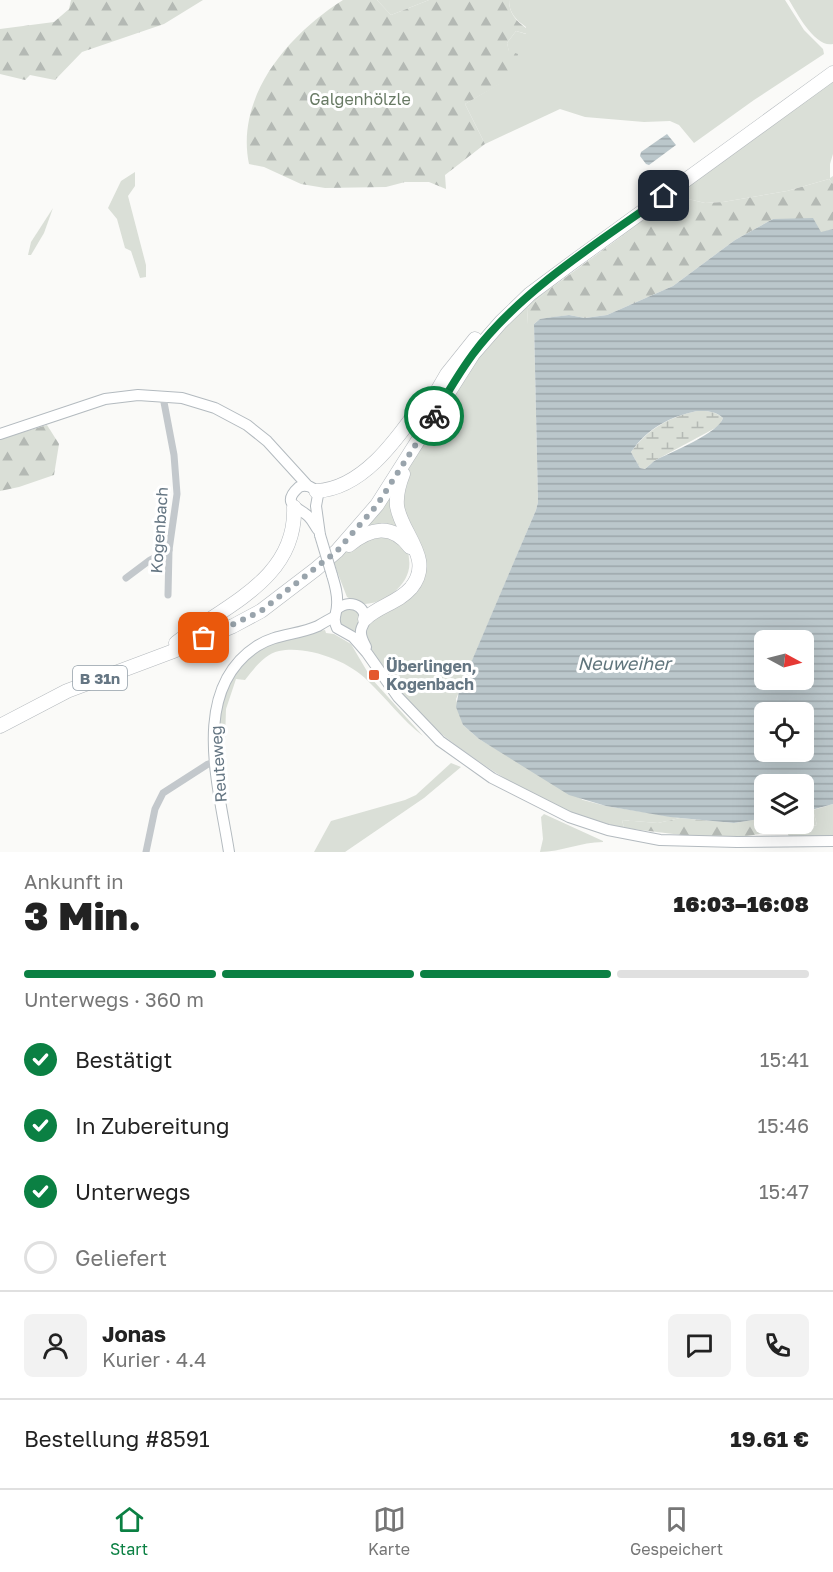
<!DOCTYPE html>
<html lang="de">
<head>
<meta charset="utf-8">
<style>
	body { margin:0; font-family:"Golos Text",sans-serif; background:#f2f2f2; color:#222; height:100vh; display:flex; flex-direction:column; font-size:22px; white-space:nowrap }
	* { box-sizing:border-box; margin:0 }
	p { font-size:20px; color:#767676 }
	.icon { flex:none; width:33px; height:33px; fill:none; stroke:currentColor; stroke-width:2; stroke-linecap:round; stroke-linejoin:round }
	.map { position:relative; height:852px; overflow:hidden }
	.drawer { display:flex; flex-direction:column; background:#fff; flex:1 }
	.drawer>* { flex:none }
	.needle { width:39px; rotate:97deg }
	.buttons { position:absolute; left:754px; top:630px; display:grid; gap:12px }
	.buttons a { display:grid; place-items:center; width:60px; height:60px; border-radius:9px; background:#fff; box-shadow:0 6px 24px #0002; font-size:30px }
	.pin { position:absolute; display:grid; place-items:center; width:51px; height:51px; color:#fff; margin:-26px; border-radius:12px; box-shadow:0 3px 9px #0006 }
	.courier { position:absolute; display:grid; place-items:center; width:60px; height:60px; margin:-30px; border:4px solid #0b8043; border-radius:50%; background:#fff; color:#222; box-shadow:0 2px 8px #0007 }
	.overview em { font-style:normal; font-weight:800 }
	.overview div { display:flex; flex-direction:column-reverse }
	.overview { display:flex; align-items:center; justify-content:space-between; height:102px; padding:0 24px }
	h1 { font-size:39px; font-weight:800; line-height:45px }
	.bar { display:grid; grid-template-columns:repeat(4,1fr); gap:9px 6px; align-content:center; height:72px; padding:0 24px }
	.bar i { height:8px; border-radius:4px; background:#e0e0e0 }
	.bar .active { background:#0b8043 }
	.bar p { grid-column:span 4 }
	.line { display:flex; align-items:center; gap:15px; padding:0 24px; border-top:2px solid #e0e0e0 }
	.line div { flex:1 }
	.round { display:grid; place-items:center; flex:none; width:63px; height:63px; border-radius:9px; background:#f2f2f2 }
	ol { padding:0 24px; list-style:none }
	li { display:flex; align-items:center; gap:18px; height:66px }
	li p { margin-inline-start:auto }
	li .icon { padding:6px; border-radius:50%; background:#0b8043; color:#fff; stroke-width:4 }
	li:last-child { color:#767676 }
	li i { width:33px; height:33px; border:3px solid #e0e0e0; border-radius:50% }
	.tabs { display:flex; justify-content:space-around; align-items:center; height:84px; border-top:2px solid #e0e0e0; background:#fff; font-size:16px; color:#767676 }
	.tabs a { display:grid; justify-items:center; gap:3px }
	.tabs .active { color:#0b8043 }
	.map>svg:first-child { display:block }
	.grass { fill:#dadfd7 }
	.forest { fill:url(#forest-firs) }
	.wetland { fill:url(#wetland-marsh) }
	.water { fill:url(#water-rules); fill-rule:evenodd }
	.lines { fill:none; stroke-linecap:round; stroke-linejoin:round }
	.secondary-casing { stroke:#b3babf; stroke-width:12 }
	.highway-casing { stroke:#b4b9bd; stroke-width:15 }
	.street { stroke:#c3c8cc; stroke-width:7 }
	.secondary { stroke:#fff; stroke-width:10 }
	.highway { stroke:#fff; stroke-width:14 }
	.secondary-bridge-casing { stroke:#b3babf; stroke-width:12; stroke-linecap:butt }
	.secondary-bridge { stroke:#fff; stroke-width:10 }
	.done { stroke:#99a4ac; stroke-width:6; stroke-dasharray:0 10.8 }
	.route { stroke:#0b8043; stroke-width:8 }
	.poi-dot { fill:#e4572e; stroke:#fff; stroke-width:2 }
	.labels { text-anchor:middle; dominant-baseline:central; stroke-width:6; stroke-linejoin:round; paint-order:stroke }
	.shield { fill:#fff; stroke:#939fa8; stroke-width:1.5 }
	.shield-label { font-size:15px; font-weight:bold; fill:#657683 }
	.park-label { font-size:16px; fill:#687a64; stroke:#fff }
	.street-label { font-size:16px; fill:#657683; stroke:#fff }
	.poi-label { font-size:16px; font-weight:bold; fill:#657683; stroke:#fff; text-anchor:start }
	.water-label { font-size:18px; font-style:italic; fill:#60757c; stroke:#fff }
</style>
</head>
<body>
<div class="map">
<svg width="833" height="852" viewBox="0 0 833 852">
	<defs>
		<pattern id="forest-firs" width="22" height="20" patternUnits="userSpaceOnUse" patternTransform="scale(1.5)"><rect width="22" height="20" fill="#dadfd7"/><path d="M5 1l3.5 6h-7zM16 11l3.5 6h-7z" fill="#b4b9b4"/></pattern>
		<pattern id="wetland-marsh" width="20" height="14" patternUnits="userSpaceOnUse" patternTransform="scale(1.5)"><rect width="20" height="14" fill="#dadfd7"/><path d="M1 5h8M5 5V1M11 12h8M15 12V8" fill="none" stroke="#b4b9b4"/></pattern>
		<pattern id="water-rules" width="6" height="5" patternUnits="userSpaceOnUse" patternTransform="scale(1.5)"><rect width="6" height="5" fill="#bbc7cb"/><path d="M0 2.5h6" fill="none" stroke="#9ca6aa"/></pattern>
	</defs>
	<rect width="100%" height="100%" fill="#fafaf8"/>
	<!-- grass -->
	<g class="grass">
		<polygon points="377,0 429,0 391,15"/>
		<path d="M509,0h276l19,30 19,19 1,5 -70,46 -60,43 -15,-18 -9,-4 -26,1 -59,-5 -25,-8 -75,35 -20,-40 49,-29 -7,-32 9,-12 10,3v-7c-10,-7 -17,-14 -17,-27z"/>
		<path d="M789,0h44v44c-18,4 -36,-31 -44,-44z"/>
		<path d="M833,73v81l-3,10v14l3,-2v8l-4,-5 -42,12 -64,11 -18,1 -21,-5 -28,22 -7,-2c-42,28 -84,56 -121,90l-1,16h7l4,178 -2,8 -80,189 7,26 16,14 104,61 23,6 74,12 -22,5 -36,-3 2,8c-72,-15 -133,-55 -189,-99l-4,-6 -7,-2 -37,-45 -18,-31 -14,-12 -9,1 -11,-21 14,-10 16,15 53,-42 -18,-59 4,-46 97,-149z"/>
		<polygon points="135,172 135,186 128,196 146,265 146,277 140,278 131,251 125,248 117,219 108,208 121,181"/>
		<polygon points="53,208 44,233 31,255 28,255 31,242"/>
		<polygon points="393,491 404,537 361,531"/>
		<path d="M383,534c7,4 15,7 21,12 3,3 5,8 5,13 4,23 -22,44 -44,45 -7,0 -12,-4 -18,-7l-14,-36 24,-20z"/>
		<path d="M325,630l1,3 8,1 17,10 20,34 52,58c-21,-16 -36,-37 -55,-55 -19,-20 -61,-36 -89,-30 -15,3 -25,18 -34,29l-9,-1 -10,30 -1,32h-8l7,-46 13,-25 29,-26 25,-8z"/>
		<polygon points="451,763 461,767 424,798 345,852 314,852 331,821 405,800 416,795"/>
		<polygon points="833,804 833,836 789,837 787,831 817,825 813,810"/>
		<path d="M544,814l59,27v1c-22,0 -42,10 -63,10l3,-13 -2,-22z"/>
	</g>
	<!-- forest -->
	<g class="forest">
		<polygon points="71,0 203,0 164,24 82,52 55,80 30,75 25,80 0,74 0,29 54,22 69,9"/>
		<path d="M343,0h34l14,15 38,-15h80c0,13 7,21 17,28l1,6 -11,-3 -9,12 2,8 9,3 -4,22 -49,28 20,40 -40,31 1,14 -17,-7h-24l-19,5 -61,1 -24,-4 -37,-17 -15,-3c-14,-68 40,-130 94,-164z"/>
		<polygon points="829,179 833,184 833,229 821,233 773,219 735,240 673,286 607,315 585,318 569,315 540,319 534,324 527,324 528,308 547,291 648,217 656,220 684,198 705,203 723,202 787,191"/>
		<polygon points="47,425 59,444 54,475 19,487 0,491 0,439"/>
		<polygon points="813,810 817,825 741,837 690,836 624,828 622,820 658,823 680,818 734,823 765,818 765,824 804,824 804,812"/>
	</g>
	<!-- wetland -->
	<path class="wetland" d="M697,411c10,0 18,0 26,7l-4,8 -65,35 -9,8 -5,-1 -9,-16c17,-23 38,-35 66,-41z"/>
	<!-- water -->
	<g class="water">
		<polygon points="667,134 676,145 649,165 646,164 640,156 641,152"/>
		<path d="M813,218l8,14 12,-3v575l-29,8v-28h-39v34l-31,5 -64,-6 -64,-11 -37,-11 -90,-56 -16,-14 -7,-18 3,-16 77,-181 2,-8 -4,-178 6,-5 13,-2 16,-2 16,3 22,-3 66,-29 62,-46 38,-21zM697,411c10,0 19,0 26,7 -4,15 -52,34 -67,42 -4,2 -7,6 -11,9l-5,-1 -9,-16c17,-24 38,-35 66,-41zM765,640h39v40h-39zM765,712h39v40h-39z"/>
	</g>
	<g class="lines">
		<!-- secondary casing -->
		<g class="secondary-casing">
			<g id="secondary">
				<polyline points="0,434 105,399 138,395 182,398 215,408 247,425 267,441 308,486"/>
				<path d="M318,530c-3,-4 -5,-9 -9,-13 -8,-9 -30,-12 -10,-30 8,-3 15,0 19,8l-2,11 4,29"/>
				<path d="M332,575c3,10 6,19 5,30 0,9 -5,13 0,23l16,9 14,16 31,44 42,44 52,37 77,39 39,13 52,10 77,2 96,-1"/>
				<path d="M337,609c10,-9 28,-6 28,11 -1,5 -5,8 -4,13 0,5 3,10 5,14"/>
				<path d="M229,852c-10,-65 -40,-162 28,-206 18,-12 41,-11 61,-20 5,-3 10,-6 16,-9"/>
			</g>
		</g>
		<!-- highway casing -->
		<g class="highway-casing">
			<g id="highway">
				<polyline points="422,417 447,374 475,339"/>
				<path d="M316,491c48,-2 83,-55 108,-90"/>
				<path d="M349,545c21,-17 43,-22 61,2"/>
				<path d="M365,619c13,-13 33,-16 46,-31 24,-29 -10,-54 -14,-82 -1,-11 2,-22 6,-32"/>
				<path d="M176,643c49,-38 121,-64 118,-136"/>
				<polyline points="0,726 67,691 171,652 233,626 261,611 316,569 337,551 377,505 473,354 501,322 530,294 573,262 833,73"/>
			</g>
		</g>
		<!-- street -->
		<g class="street">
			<polyline points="163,397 174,455 177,494 169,550 168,595"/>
			<polyline points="126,578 150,560 169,550"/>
			<polyline points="146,852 155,809 163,793 208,764 215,762"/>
		</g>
		<!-- secondary -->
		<use href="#secondary" class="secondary"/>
		<!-- highway -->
		<use href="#highway" class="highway"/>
		<!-- secondary-bridge casing -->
		<g class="secondary-bridge-casing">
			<polyline id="secondary-bridge" points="320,535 332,575"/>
		</g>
		<!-- secondary-bridge -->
		<use href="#secondary-bridge" class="secondary-bridge"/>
	</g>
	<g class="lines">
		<!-- done -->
		<polyline class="done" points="204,638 261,611 337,551 377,505 434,416"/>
		<!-- route -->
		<path class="route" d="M434,416c12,-21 25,-43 39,-62 47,-63 127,-113 191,-158"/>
	</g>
	<!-- markers -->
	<rect class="poi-dot" x="368" y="669" width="12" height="12" rx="3"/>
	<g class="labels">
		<!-- shield labels -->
		<rect class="shield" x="73" y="666" width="54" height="24" rx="4.5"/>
		<g class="shield-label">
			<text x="100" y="678">B 31n</text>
		</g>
		<!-- park labels -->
		<g class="park-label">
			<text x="360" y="99">Galgenhölzle</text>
		</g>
		<!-- street labels -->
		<g class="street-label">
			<text transform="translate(159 530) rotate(-86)">Kogenbach</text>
			<text transform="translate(218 764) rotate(-94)">Reuteweg</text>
		</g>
		<!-- poi labels -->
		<g class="poi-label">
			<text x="386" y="666">Überlingen,<tspan x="386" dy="18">Kogenbach</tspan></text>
		</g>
		<!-- water labels -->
		<g class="water-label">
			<text x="624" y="663">Neuweiher</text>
		</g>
	</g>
</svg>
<div class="buttons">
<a><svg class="needle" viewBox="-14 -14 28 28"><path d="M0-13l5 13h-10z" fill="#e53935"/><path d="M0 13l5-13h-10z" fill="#767676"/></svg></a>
<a><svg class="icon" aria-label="locate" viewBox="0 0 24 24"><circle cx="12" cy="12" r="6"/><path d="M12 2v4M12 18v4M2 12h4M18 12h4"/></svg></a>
<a><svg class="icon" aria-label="layers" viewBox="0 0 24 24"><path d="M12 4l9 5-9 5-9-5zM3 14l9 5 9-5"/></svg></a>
</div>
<div class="pin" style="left:204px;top:638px;background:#ea580c"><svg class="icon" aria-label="bag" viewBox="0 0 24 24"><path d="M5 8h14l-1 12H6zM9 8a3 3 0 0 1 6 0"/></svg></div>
<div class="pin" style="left:664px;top:196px;background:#1f2937"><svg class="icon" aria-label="home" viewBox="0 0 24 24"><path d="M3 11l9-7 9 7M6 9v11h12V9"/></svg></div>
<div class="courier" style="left:434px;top:416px"><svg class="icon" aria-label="bike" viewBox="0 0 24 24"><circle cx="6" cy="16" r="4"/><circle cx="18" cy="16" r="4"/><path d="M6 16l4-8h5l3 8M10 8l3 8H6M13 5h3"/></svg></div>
</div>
<section class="drawer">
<div class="overview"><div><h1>3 Min.</h1><p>Ankunft in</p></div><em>16:03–16:08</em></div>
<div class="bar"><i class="active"></i><i class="active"></i><i class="active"></i><i></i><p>Unterwegs · 360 m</p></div>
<ol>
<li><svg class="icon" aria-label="check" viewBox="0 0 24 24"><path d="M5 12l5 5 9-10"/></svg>Bestätigt<p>15:41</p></li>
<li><svg class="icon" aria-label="check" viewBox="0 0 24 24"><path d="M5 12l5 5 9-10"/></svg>In Zubereitung<p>15:46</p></li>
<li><svg class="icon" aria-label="check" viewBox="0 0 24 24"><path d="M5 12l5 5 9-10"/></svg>Unterwegs<p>15:47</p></li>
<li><i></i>Geliefert</li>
</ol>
<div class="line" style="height:108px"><a class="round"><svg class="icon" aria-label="person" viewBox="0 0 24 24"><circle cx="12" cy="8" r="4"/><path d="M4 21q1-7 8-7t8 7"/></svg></a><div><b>Jonas</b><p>Kurier · 4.4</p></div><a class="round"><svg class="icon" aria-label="chat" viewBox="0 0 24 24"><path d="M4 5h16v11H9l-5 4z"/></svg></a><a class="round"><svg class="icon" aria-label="phone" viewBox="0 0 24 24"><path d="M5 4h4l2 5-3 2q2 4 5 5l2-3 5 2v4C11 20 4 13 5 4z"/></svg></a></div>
<div class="line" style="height:78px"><div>Bestellung #8591</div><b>19.61 €</b></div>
</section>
<nav class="tabs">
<a class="active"><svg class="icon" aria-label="home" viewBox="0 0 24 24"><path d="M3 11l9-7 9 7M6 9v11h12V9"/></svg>Start</a>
<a><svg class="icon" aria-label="map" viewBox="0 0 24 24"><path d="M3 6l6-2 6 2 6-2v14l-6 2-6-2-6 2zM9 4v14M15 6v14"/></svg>Karte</a>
<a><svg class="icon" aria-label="saved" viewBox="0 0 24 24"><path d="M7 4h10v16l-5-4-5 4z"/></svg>Gespeichert</a>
</nav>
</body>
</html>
